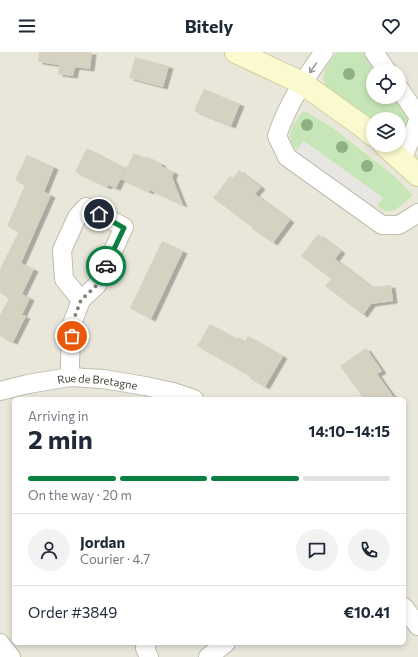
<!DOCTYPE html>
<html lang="en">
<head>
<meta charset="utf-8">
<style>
	body { margin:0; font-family:Commissioner,sans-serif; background:#f2f2f3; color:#1f2937; height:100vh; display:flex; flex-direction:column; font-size:15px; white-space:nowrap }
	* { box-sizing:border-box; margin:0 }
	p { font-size:13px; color:#747a83 }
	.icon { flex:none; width:22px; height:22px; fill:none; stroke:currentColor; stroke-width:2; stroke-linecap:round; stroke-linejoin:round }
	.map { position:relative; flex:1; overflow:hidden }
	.sheet { position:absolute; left:12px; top:345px; width:394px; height:248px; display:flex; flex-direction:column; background:#fff; border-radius:6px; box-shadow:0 2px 6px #0003 }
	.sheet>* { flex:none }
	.buttons { position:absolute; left:366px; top:12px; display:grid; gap:8px }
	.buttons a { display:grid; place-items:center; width:40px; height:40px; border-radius:50%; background:#fff; box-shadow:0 2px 6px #0003; font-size:20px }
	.pin { position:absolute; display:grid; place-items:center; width:34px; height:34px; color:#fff; margin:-17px; border:2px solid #fff; border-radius:50%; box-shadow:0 1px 4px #0007 }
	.courier { position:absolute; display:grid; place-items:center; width:40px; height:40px; margin:-20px; border:3px solid #0b8043; border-radius:50%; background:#fff; color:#222; box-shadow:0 1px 5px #0007 }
	.summary em { font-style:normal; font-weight:700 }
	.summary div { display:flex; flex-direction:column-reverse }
	.summary { display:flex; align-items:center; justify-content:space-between; height:68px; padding:0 16px }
	h1 { font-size:26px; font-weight:700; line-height:30px }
	.bar { display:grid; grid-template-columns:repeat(4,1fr); gap:6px 4px; align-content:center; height:48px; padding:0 16px }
	.bar i { height:5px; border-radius:3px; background:#e0e1e3 }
	.bar .current { background:#0b8043 }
	.bar p { grid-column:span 4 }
	.line { display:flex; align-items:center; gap:10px; padding:0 16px; border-top:1px solid #e0e1e3 }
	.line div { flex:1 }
	.round { display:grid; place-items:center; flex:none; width:42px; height:42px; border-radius:21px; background:#f2f2f3 }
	header { display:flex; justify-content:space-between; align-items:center; height:52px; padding:0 16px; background:#fff; font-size:18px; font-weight:700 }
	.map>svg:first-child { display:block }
	.residential { fill:#e8e7da; fill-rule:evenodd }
	.green { fill:#c7e6b7 }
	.parking { fill:#e7e6e2 }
	.building { fill:#d6d2c1; filter:url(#shadow) }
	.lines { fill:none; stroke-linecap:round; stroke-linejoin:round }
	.street-casing { stroke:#c0bdae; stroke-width:20 }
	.secondary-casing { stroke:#d1ce9e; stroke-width:24 }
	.street { stroke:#fff; stroke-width:18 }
	.secondary { stroke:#fbface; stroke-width:22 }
	.tree { fill:#8faf84 }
	.oneway { stroke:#9a9992 }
	.done { stroke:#858377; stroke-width:4; stroke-dasharray:0 7.2 }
	.route { stroke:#0b8043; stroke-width:5 }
	.labels { text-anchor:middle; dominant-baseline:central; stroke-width:4; stroke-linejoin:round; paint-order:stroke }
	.street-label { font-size:11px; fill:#484639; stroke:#fff }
</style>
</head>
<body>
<header><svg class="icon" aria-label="menu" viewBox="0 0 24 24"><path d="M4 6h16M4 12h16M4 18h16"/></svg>Bitely<svg class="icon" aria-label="heart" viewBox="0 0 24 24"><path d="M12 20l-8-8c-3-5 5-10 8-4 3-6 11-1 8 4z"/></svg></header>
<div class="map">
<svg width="418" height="605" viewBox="0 0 418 605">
	<defs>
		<filter id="shadow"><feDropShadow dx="4.5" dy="2.5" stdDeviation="0" flood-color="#0004"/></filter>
	</defs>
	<rect width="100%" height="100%" fill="#f5f4eb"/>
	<!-- residential -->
	<path class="residential" d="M0,0h418v605h-418zM373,19h26v26h-26zM373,67h26v26h-26zM14,347h390v244h-390z"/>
	<!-- green -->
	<g class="green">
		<path d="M337,0h27l13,19h-4v26h21c9,13 24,25 5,37v-15h-26l-44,-30c-1,-2 -3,-3 -4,-5 -6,-11 7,-24 12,-32z"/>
		<path d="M303,60h3l27,16 61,48 19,19c-11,9 -23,25 -36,10l6,-7 -79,-57 -7,9c-2,-2 -5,-5 -6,-8 -4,-11 6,-23 12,-30z"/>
	</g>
	<!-- parking -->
	<polygon class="parking" points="304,89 383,146 374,156 295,101"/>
	<!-- building -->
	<g class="building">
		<polygon points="39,0 92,0 90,17 75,15 73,24 58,22 59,13 38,10"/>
		<polygon points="135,5 169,14 163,35 129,26"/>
		<polygon points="204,37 240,52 231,74 194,59"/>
		<polygon points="87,96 126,116 116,136 108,133 107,135 75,120"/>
		<polygon points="134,101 145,106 146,104 162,112 161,114 174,120 172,125 183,153 150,138 149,140 121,127"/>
		<polygon points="27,103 54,115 44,140 51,143 21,211 34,217 22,242 30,246 22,263 26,264 13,290 0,284 0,263 9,246 0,241 0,217 19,179 7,174 25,133 15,128"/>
		<polygon points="239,118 261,135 255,142 290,168 273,191 252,177 253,176 213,146 230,124 233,126"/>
		<polygon points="318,182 341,199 335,207 372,235 391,233 393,249 371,252 363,263 325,234 331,227 301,204"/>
		<polygon points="162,189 183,199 151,267 130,256"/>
		<polygon points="210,272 237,287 238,285 245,289 248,284 283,304 265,335 249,326 250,324 197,294"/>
		<polygon points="366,296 382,319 377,322 395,347 364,347 340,314"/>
	</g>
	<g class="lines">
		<!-- street casing -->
		<g class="street-casing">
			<g id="street">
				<path d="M324,0c-19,26 -37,53 -47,84l10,21 95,68h17l19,-12"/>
				<polyline points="374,0 387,19"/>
				<polyline points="399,36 418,64"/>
				<polyline points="402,108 418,69"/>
				<polyline points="70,325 70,309 72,272 81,248 97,233 124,175 86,155 77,165 62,198 64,227 81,248"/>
				<path id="s1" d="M0,339l28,-7 42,-7 33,2 42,7 28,6 21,7"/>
				<polyline points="404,555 418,574"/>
				<polyline points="0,591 11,605"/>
				<polyline points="147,591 145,596 149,605"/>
				<polyline points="208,605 226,591"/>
			</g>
		</g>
		<!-- secondary casing -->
		<g class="secondary-casing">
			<g id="secondary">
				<polyline points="236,0 302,31 362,74 373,83"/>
				<polyline points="385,93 418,123"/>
			</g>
		</g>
		<!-- street -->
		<use href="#street" class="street"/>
		<!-- secondary -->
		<use href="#secondary" class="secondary"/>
	</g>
	<!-- trees -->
	<g class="tree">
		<circle cx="349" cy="22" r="6"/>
		<circle cx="307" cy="73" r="6"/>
		<circle cx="342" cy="95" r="6"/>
		<circle cx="367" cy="114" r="6"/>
	</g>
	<!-- one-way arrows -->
	<defs><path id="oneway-shaft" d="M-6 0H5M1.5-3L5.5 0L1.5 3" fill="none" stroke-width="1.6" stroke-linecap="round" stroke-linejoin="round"/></defs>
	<use class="oneway" href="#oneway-shaft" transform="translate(313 16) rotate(125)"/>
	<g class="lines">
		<!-- done -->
		<polyline class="done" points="72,284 72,272 81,248 97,233 106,214"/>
		<!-- route -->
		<polyline class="route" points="99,162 124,176 106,214"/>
	</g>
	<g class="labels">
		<!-- street labels -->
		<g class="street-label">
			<text stroke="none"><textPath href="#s1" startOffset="99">Rue de Bretagne</textPath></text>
		</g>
	</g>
</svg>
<div class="buttons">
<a><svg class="icon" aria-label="locate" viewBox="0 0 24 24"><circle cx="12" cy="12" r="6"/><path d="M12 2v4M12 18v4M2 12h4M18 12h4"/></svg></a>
<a><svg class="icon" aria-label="layers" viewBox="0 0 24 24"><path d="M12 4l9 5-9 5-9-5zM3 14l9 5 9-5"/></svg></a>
</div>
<div class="pin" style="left:72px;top:284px;background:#ea580c"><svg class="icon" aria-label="bag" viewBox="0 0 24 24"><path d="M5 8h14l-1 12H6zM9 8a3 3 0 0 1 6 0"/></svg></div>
<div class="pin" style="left:99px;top:162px;background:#1f2937"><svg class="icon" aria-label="home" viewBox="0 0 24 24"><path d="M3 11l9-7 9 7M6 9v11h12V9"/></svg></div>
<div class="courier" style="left:106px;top:214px"><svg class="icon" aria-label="car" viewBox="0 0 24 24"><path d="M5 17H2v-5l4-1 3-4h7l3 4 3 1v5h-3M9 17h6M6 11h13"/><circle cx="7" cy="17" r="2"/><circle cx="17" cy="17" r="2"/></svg></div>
<section class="sheet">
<div class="summary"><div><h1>2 min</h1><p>Arriving in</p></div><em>14:10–14:15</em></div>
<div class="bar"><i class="current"></i><i class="current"></i><i class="current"></i><i></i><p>On the way · 20 m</p></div>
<div class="line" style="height:72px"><a class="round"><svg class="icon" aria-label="person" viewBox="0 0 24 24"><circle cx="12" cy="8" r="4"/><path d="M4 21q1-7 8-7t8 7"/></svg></a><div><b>Jordan</b><p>Courier · 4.7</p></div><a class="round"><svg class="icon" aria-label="chat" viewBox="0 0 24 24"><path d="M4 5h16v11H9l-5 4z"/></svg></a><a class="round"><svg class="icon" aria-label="phone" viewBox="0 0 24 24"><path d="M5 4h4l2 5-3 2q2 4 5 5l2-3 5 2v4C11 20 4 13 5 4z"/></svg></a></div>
<div class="line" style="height:52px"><div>Order #3849</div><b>€10.41</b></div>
</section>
</div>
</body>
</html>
